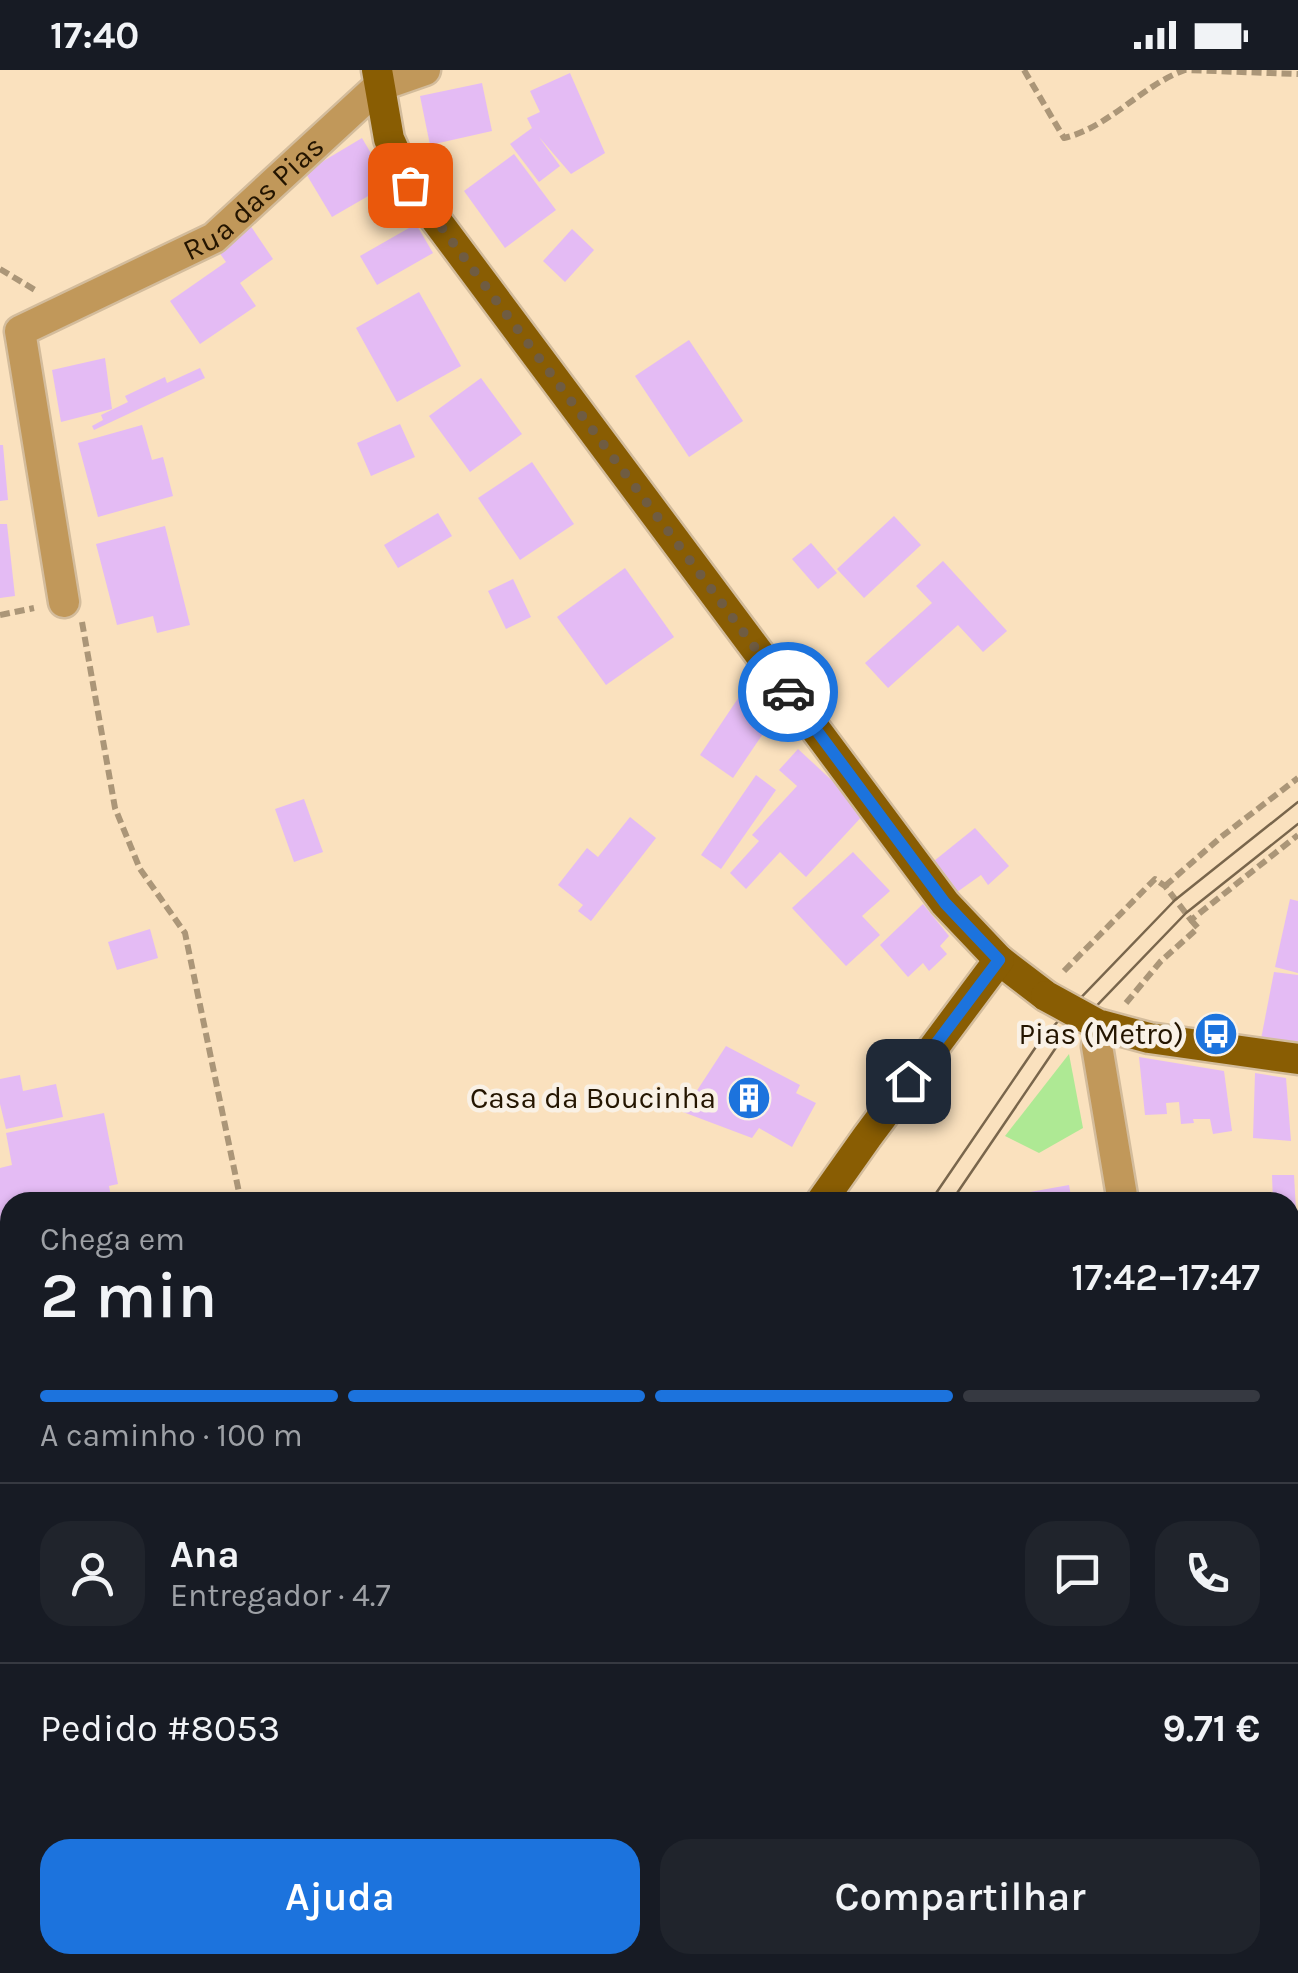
<!DOCTYPE html>
<html lang="pt">
<head>
<meta charset="utf-8">
<style>
	body { margin:0; font-family:Karla,sans-serif; background:#20242c; color:#f1f3f6; height:100vh; display:flex; flex-direction:column; font-size:38px; white-space:nowrap }
	* { box-sizing:border-box; margin:0 }
	p { font-size:32px; color:#9ea1a6 }
	.icon { flex:none; width:55px; height:55px; fill:none; stroke:currentColor; stroke-width:2; stroke-linecap:round; stroke-linejoin:round }
	.map { position:relative; flex:1; overflow:hidden }
	.side { position:absolute; left:0px; top:1122px; width:1300px; height:782px; display:flex; flex-direction:column; background:#171b24; border-radius:30px 30px 0 0; box-shadow:0 2px 8px #0004 }
	.side>* { flex:none }
	.pin { position:absolute; display:grid; place-items:center; width:85px; height:85px; color:#fff; margin:-42px; border-radius:20px; box-shadow:0 5px 15px #0006 }
	.courier { position:absolute; display:grid; place-items:center; width:100px; height:100px; margin:-50px; border:8px solid #1c73dd; border-radius:50%; background:#fff; color:#222; box-shadow:0 2px 12px #0007 }
	.overview em { font-style:normal; font-weight:600 }
	.overview div { display:flex; flex-direction:column-reverse }
	.overview { display:flex; align-items:center; justify-content:space-between; height:170px; padding:0 40px }
	h1 { font-size:65px; font-weight:600; line-height:75px }
	.bar { display:grid; grid-template-columns:repeat(4,1fr); gap:15px 10px; align-content:center; height:120px; padding:0 40px }
	.bar i { height:12px; border-radius:8px; background:#363941 }
	.bar .selected { background:#1c73dd }
	.bar p { grid-column:span 4 }
	.line { display:flex; align-items:center; gap:25px; padding:0 40px; border-top:2px solid #363941 }
	.line div { flex:1 }
	.round { display:grid; place-items:center; flex:none; width:105px; height:105px; border-radius:30px; background:#20242c }
	.primary-button { display:flex; gap:20px; margin-top:auto; padding:20px 40px }
	.primary-button a { flex:1; height:115px; border-radius:30px; background:#1c73dd; color:#fff; font-size:40px; font-weight:600; line-height:115px; text-align:center }
	.primary-button a+a { background:#20242c; color:#f1f3f6 }
	.status { display:flex; justify-content:space-between; align-items:center; height:70px; padding:0 50px; background:#171b24; direction:ltr }
	.status svg { height:28px; fill:currentColor }
	.map>svg:first-child { display:block }
	.green { fill:#aee994 }
	.lines { fill:none; stroke-linecap:round; stroke-linejoin:round }
	.stream { stroke:#0eb7ba; stroke-width:10 }
	.building { fill:#e4bbf4 }
	.minor-casing { stroke:#d3bc9c; stroke-width:35 }
	.major-casing { stroke:#d3bc9c; stroke-width:35 }
	.path { stroke:#ab9678; stroke-width:6; stroke-dasharray:10 5; stroke-linecap:butt }
	.minor { stroke:#c1985a; stroke-width:30 }
	.major { stroke:#895d03; stroke-width:30 }
	.tram { stroke:#79664c; stroke-width:2.5 }
	.major-bridge-casing { stroke:#d3bc9c; stroke-width:35; stroke-linecap:butt }
	.major-bridge { stroke:#895d03; stroke-width:30 }
	.done { stroke:#6f5c42; stroke-width:10; stroke-dasharray:0 18 }
	.route { stroke:#1c73dd; stroke-width:12 }
	.labels { text-anchor:middle; dominant-baseline:central; stroke-width:9; stroke-linejoin:round; paint-order:stroke }
	.street-label { font-size:30px; fill:#241500; stroke:#f9f1e6 }
	.poi-label { font-size:30px; fill:#241500; stroke:#f9f1e6; text-anchor:end }
</style>
</head>
<body>
<div class="status"><b>17:40</b><svg viewBox="0 0 49 12"><path d="M0 12V9h3v3zM5 12V6h3v6zM10 12V3h3v9zM15 12V0h3v12zM26 1h20v11H26zM47 4h2v5h-2z"/></svg></div>
<div class="map">
<svg width="1298" height="1903" viewBox="0 0 1298 1903">
	<rect width="100%" height="100%" fill="#fae1be"/>
	<!-- green -->
	<polygon class="green" points="1069,984 1083,1058 1039,1083 1005,1066"/>
	<g class="lines">
		<!-- stream -->
		<g class="stream">
			<polyline points="0,1865 10,1873"/>
			<polyline points="39,1895 49,1903"/>
		</g>
	</g>
	<!-- building -->
	<g class="building">
		<polygon points="570,3 605,83 571,104 539,67 560,96 539,112 510,74 532,58 527,48 540,42 530,21"/>
		<polygon points="482,13 492,61 430,75 420,26"/>
		<polygon points="362,68 389,114 332,147 305,102"/>
		<polygon points="514,84 556,140 505,178 464,121"/>
		<polygon points="416,154 433,183 377,215 360,186"/>
		<polygon points="250,155 273,189 240,213 256,236 200,274 170,231 226,192 216,178"/>
		<polygon points="572,159 594,180 565,212 543,191"/>
		<polygon points="419,222 461,296 397,332 356,258"/>
		<polygon points="689,270 743,351 689,387 635,306"/>
		<polygon points="105,288 112,339 61,352 52,300"/>
		<polygon points="200,298 205,308 94,360 92,356 103,350 101,345 128,332 125,326 165,307 167,313"/>
		<polygon points="481,308 522,364 470,402 429,346"/>
		<polygon points="400,354 415,387 371,406 357,373"/>
		<polygon points="142,355 152,390 163,387 173,426 98,447 78,373"/>
		<polygon points="0,375 3,375 8,430 0,431"/>
		<polygon points="532,392 574,454 520,490 478,428"/>
		<polygon points="438,443 452,466 398,498 384,475"/>
		<polygon points="894,446 921,475 864,528 837,499"/>
		<polygon points="0,454 7,454 15,526 0,528"/>
		<polygon points="165,456 190,555 157,563 153,546 117,555 96,474"/>
		<polygon points="811,473 837,503 818,519 792,489"/>
		<polygon points="943,491 1007,561 983,582 958,555 888,618 865,593 932,533 916,516"/>
		<polygon points="625,498 674,567 606,615 557,547"/>
		<polygon points="513,509 531,547 506,559 488,521"/>
		<polygon points="747,615 781,637 733,708 700,685"/>
		<polygon points="798,679 866,742 806,807 780,782 746,819 730,803 759,771 752,765 797,716 779,700"/>
		<polygon points="756,705 776,720 721,799 701,785"/>
		<polygon points="304,729 323,782 294,792 275,739"/>
		<polygon points="630,747 656,768 591,851 578,841 583,835 558,815 587,778 598,787"/>
		<polygon points="975,758 1009,796 988,815 981,805 950,827 929,795"/>
		<polygon points="853,782 890,821 862,846 880,865 846,896 792,838"/>
		<polygon points="1290,829 1298,831 1298,903 1275,897"/>
		<polygon points="923,834 949,866 940,876 947,884 929,901 923,893 908,907 880,875"/>
		<polygon points="150,859 158,888 117,900 108,872"/>
		<polygon points="1274,902 1298,905 1298,974 1261,969"/>
		<polygon points="726,976 800,1015 796,1023 816,1033 792,1077 759,1058 752,1068 683,1042"/>
		<polygon points="1139,987 1224,1001 1232,1061 1213,1064 1210,1049 1193,1049 1194,1053 1181,1054 1179,1032 1166,1033 1167,1044 1145,1045"/>
		<polygon points="1255,1003 1286,1008 1291,1071 1253,1068"/>
		<polygon points="20,1005 23,1021 56,1014 63,1047 6,1059 0,1034 0,1009"/>
		<polygon points="104,1043 118,1114 109,1116 112,1132 10,1132 10,1245 0,1247 0,1098 12,1095 6,1063"/>
		<polygon points="1272,1105 1294,1105 1297,1157 1290,1157 1290,1132 1273,1132"/>
		<polygon points="1069,1115 1072,1132 1009,1132 1008,1126"/>
		<polygon points="1290,1226 1298,1228 1298,1272 1290,1272"/>
		<polygon points="10,1335 10,1366 0,1367 0,1336"/>
		<polygon points="1298,1370 1298,1405 1290,1407 1290,1371"/>
		<polygon points="1298,1428 1298,1498 1290,1500 1290,1431"/>
		<polygon points="1290,1525 1292,1525 1298,1557 1298,1596 1290,1598"/>
		<polygon points="1294,1616 1298,1628 1298,1689 1290,1693 1290,1617"/>
		<polygon points="1298,1701 1298,1736 1290,1741 1290,1705"/>
		<polygon points="879,1895 955,1895 956,1903 880,1903"/>
		<polygon points="1023,1895 1058,1895 1060,1903 1024,1903"/>
	</g>
	<g class="lines">
		<!-- minor casing -->
		<g class="minor-casing">
			<g id="minor">
				<path id="s1" d="M64,532l-44,-271 194,-93 165,-152 46,-16"/>
				<polyline points="1103,958 1097,976 1123,1132"/>
				<polyline points="1247,1895 1248,1903"/>
			</g>
		</g>
		<!-- major casing -->
		<g class="major-casing">
			<g id="major">
				<polyline points="377,0 389,69 410,115 945,833 999,890 1046,926"/>
				<polyline points="1097,954 1149,968 1298,989"/>
				<polyline points="821,1132 867,1067 999,890"/>
				<polyline points="541,1903 543,1895"/>
			</g>
		</g>
		<!-- path -->
		<g class="path">
			<path d="M1024,0l40,68c46,-11 78,-53 121,-68l113,4"/>
			<polyline points="0,199 35,220"/>
			<polyline points="0,545 34,538"/>
			<polyline points="82,552 115,738 140,799 185,863 241,1132"/>
			<polyline points="1165,816 1221,767 1298,708"/>
			<polyline points="1064,901 1155,809 1165,816 1191,850 1298,765"/>
			<polyline points="1126,933 1161,891 1198,858 1191,850"/>
		</g>
		<!-- minor -->
		<use href="#minor" class="minor"/>
		<!-- major -->
		<use href="#major" class="major"/>
		<!-- tram -->
		<g class="tram">
			<polyline points="930,1132 1042,968 1175,830 1298,732"/>
			<polyline points="951,1132 1055,979 1186,843 1298,754"/>
			<polyline points="674,1903 675,1895"/>
			<polyline points="691,1903 692,1895"/>
		</g>
		<!-- major-bridge casing -->
		<g class="major-bridge-casing">
			<polyline id="major-bridge" points="1046,926 1097,954"/>
		</g>
		<!-- major-bridge -->
		<use href="#major-bridge" class="major-bridge"/>
	</g>
	<g class="lines">
		<!-- done -->
		<polyline class="done" points="410,115 788,622"/>
		<!-- route -->
		<polyline class="route" points="788,622 945,833 999,890 908,1011"/>
	</g>
	<!-- icons -->
	<defs>
		<g id="bus-disc" transform="scale(2.25)"><circle r="9.5" fill="#1c73dd" stroke="#f9f1e6"/><path d="M-5-6H5V4H4V6H2V4H-2V6H-4V4H-5ZM-3.5-4V0h7V-4ZM-3.5 1.2v1.5H-2V1.2ZM2 1.2v1.5H3.5V1.2Z" fill="#fff"/></g>
		<g id="building-disc" transform="scale(2.25)"><circle r="9.5" fill="#1c73dd" stroke="#f9f1e6"/><path d="M-4-6H4V6H1V3H-1V6H-4ZM-2.5-4.3h1.7v1.8h-1.7ZM.8-4.3h1.7v1.8H.8ZM-2.5-1h1.7V.8h-1.7ZM.8-1h1.7V.8H.8Z" fill="#fff"/></g>
	</defs>
	<g fill-rule="evenodd">
		<use href="#bus-disc" x="1216" y="964"/>
		<use href="#building-disc" x="749" y="1028"/>
	</g>
	<g class="labels">
		<!-- street labels -->
		<g class="street-label">
			<text stroke="none"><textPath href="#s1" startOffset="545">Rua das Pias</textPath></text>
		</g>
		<!-- poi labels -->
		<g class="poi-label">
			<text x="1184" y="964">Pias (Metro)</text>
			<text x="716" y="1028">Casa da Boucinha</text>
		</g>
	</g>
</svg>
<div class="pin" style="left:410px;top:115px;background:#ea580c"><svg class="icon" aria-label="bag" viewBox="0 0 24 24"><path d="M5 8h14l-1 12H6zM9 8a3 3 0 0 1 6 0"/></svg></div>
<div class="pin" style="left:908px;top:1011px;background:#1f2937"><svg class="icon" aria-label="home" viewBox="0 0 24 24"><path d="M3 11l9-7 9 7M6 9v11h12V9"/></svg></div>
<div class="courier" style="left:788px;top:622px"><svg class="icon" aria-label="car" viewBox="0 0 24 24"><path d="M5 17H2v-5l4-1 3-4h7l3 4 3 1v5h-3M9 17h6M6 11h13"/><circle cx="7" cy="17" r="2"/><circle cx="17" cy="17" r="2"/></svg></div>
<section class="side">
<div class="overview"><div><h1>2 min</h1><p>Chega em</p></div><em>17:42–17:47</em></div>
<div class="bar"><i class="selected"></i><i class="selected"></i><i class="selected"></i><i></i><p>A caminho · 100 m</p></div>
<div class="line" style="height:180px"><a class="round"><svg class="icon" aria-label="person" viewBox="0 0 24 24"><circle cx="12" cy="8" r="4"/><path d="M4 21q1-7 8-7t8 7"/></svg></a><div><b>Ana</b><p>Entregador · 4.7</p></div><a class="round"><svg class="icon" aria-label="chat" viewBox="0 0 24 24"><path d="M4 5h16v11H9l-5 4z"/></svg></a><a class="round"><svg class="icon" aria-label="phone" viewBox="0 0 24 24"><path d="M5 4h4l2 5-3 2q2 4 5 5l2-3 5 2v4C11 20 4 13 5 4z"/></svg></a></div>
<div class="line" style="height:130px"><div>Pedido #8053</div><b>9.71 €</b></div>
<div class="primary-button"><a>Ajuda</a><a>Compartilhar</a></div>
</section>
</div>
</body>
</html>
